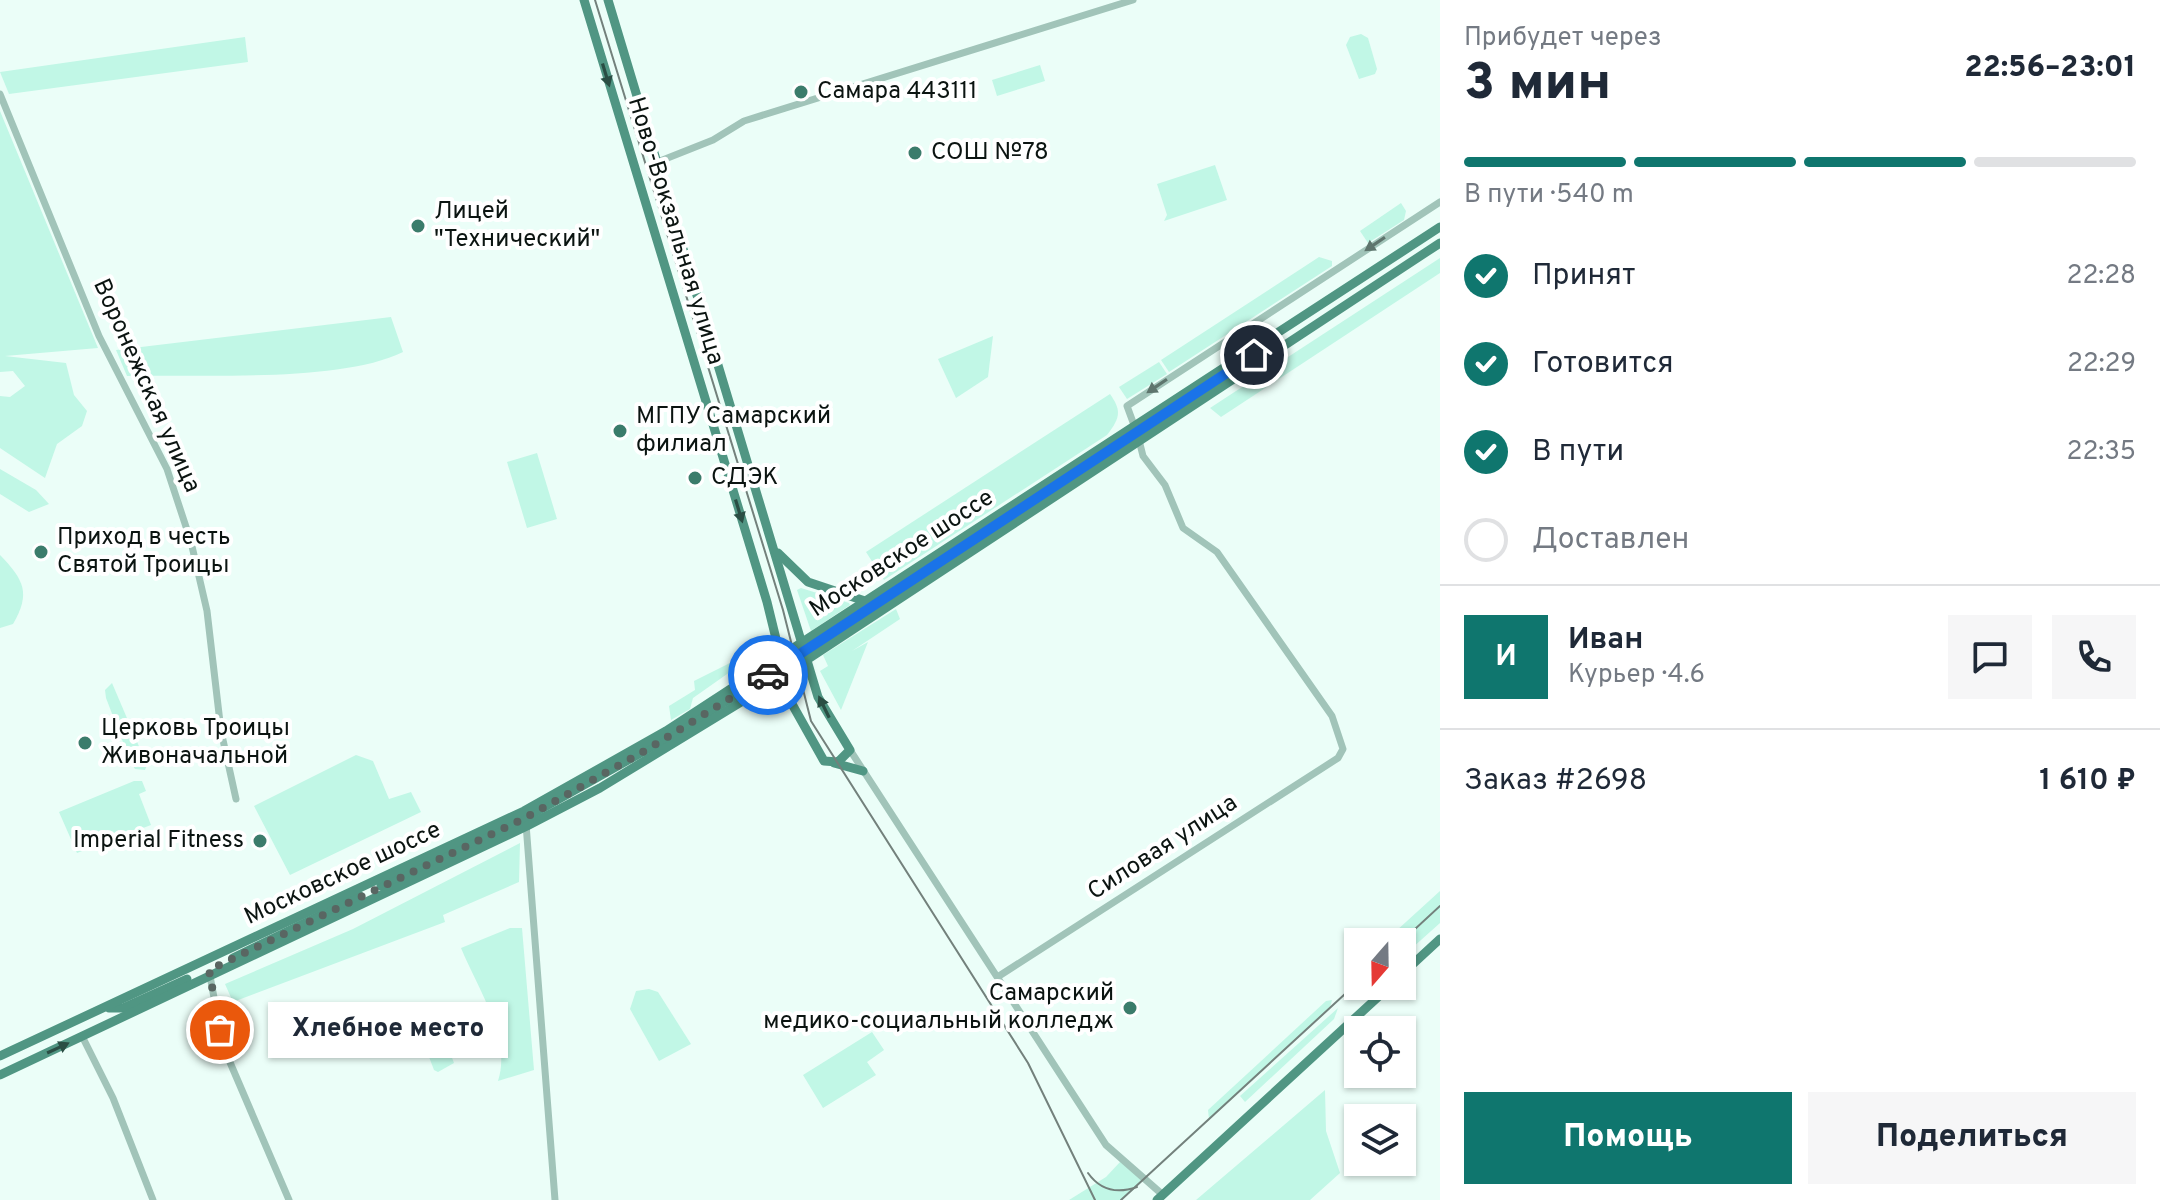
<!DOCTYPE html>
<html lang="ru">
<head>
<meta charset="utf-8">
<style>
	body { margin:0; font-family:Overpass,sans-serif; background:#f6f6f7; color:#1f2937; height:100vh; display:flex; flex-direction:column; font-size:30px; white-space:nowrap }
	* { box-sizing:border-box; margin:0 }
	p { font-size:26px; color:#747a83 }
	.icon { flex:none; width:44px; height:44px; fill:none; stroke:currentColor; stroke-width:2; stroke-linecap:round; stroke-linejoin:round }
	.map { position:relative; flex:1; overflow:hidden }
	.panel { display:flex; flex-direction:column; background:#fff; width:720px }
	.panel>* { flex:none }
	.needle { width:52px; rotate:200deg }
	.tools { position:absolute; left:1344px; top:928px; display:grid; gap:16px }
	.tools a { display:grid; place-items:center; width:72px; height:72px; border-radius:0px; background:#fff; box-shadow:0 2px 6px #0004; font-size:40px }
	.pin { position:absolute; display:grid; place-items:center; width:68px; height:68px; color:#fff; margin:-34px; border:4px solid #fff; border-radius:50%; box-shadow:0 2px 8px #0007 }
	.courier { position:absolute; display:grid; place-items:center; width:80px; height:80px; margin:-40px; border:6px solid #1a73e8; border-radius:50%; background:#fff; color:#222; box-shadow:0 2px 10px #0007 }
	.bubble { position:absolute; height:56px; border-radius:0px; background:#fff; box-shadow:0 2px 6px #0004; font-size:26px; font-weight:800; line-height:56px; text-align:center }
	.headline em { font-style:normal; font-weight:800 }
	.headline div { display:flex; flex-direction:column-reverse }
	.headline { display:flex; align-items:center; justify-content:space-between; height:136px; padding:0 24px }
	h1 { font-size:52px; font-weight:800; line-height:60px }
	.bar { display:grid; grid-template-columns:repeat(4,1fr); gap:12px 8px; align-content:center; height:96px; padding:0 24px }
	.bar i { height:10px; border-radius:6px; background:#e0e1e3 }
	.bar .active { background:#0f766e }
	.bar p { grid-column:span 4 }
	.line { display:flex; align-items:center; gap:20px; padding:0 24px; border-top:2px solid #e0e1e3 }
	.line div { flex:1 }
	.round { display:grid; place-items:center; flex:none; width:84px; height:84px; border-radius:0px; background:#f6f6f7 }
	ol { padding:0 24px; list-style:none }
	li { display:flex; align-items:center; gap:24px; height:88px }
	li p { margin-inline-start:auto }
	li .icon { padding:8px; border-radius:50%; background:#0f766e; color:#fff; stroke-width:4 }
	li:last-child { color:#747a83 }
	li i { width:44px; height:44px; border:4px solid #e0e1e3; border-radius:50% }
	.cta { display:flex; gap:16px; margin-top:auto; padding:16px 24px }
	.cta a { flex:1; height:92px; border-radius:0px; background:#0f766e; color:#fff; font-size:32px; font-weight:800; line-height:92px; text-align:center }
	.cta a+a { background:#f6f6f7; color:#1f2937 }
	main { display:flex; flex:1; min-height:0 }
	.map>svg:first-child { display:block }
	.green { fill:#c1f7e6 }
	.lines { fill:none; stroke-linecap:round; stroke-linejoin:round }
	.minor { stroke:#a1c4b9; stroke-width:7 }
	.major { stroke:#509683; stroke-width:9 }
	.tram { stroke:#73817c; stroke-width:2 }
	.oneway { fill:#2a4e44 }
	.oneway2 { fill:#5e756d }
	.done { stroke:#596662; stroke-width:8; stroke-dasharray:0 14.4 }
	.route { stroke:#1a73e8; stroke-width:10 }
	.poi-dot { fill:#3b7c6b; stroke:#fff; stroke-width:3 }
	.labels { text-anchor:middle; dominant-baseline:central; stroke-width:8; stroke-linejoin:round; paint-order:stroke }
	.poi-label { font-size:24px; fill:#0b1411; stroke:#fff; text-anchor:start }
	.street-label { font-size:24px; fill:#0b1411; stroke:#fff }
</style>
</head>
<body>
<main>
<div class="map">
<svg width="1440" height="1200" viewBox="0 0 1440 1200">
	<rect width="100%" height="100%" fill="#ebfef8"/>
	<!-- green -->
	<g class="green">
		<polygon points="1361,34 1368,38 1377,69 1375,74 1359,79 1346,45 1350,37"/>
		<polygon points="245,37 248,62 9,94 0,72"/>
		<polygon points="1040,65 1045,81 997,96 992,80"/>
		<polygon points="0,111 98,348 5,356 66,363 74,395 87,411 82,426 57,444 45,478 0,448 0,396 10,397 25,386 13,371 0,372"/>
		<polygon points="1215,165 1227,200 1164,221 1167,215 1157,184"/>
		<polygon points="1401,203 1406,211 1404,220 1368,243 1360,231"/>
		<polygon points="1319,257 1332,261 1332,266 1169,372 1161,360"/>
		<polygon points="1440,258 1440,273 1221,417 1210,408"/>
		<path d="M391,317l12,35c-63,31 -202,22 -276,24l-11,-26z"/>
		<polygon points="993,336 988,377 956,398 938,359"/>
		<polygon points="1159,362 1167,374 1127,399 1119,387"/>
		<path d="M1110,394c12,17 10,24 -3,41l-223,145 -18,-28z"/>
		<polygon points="537,453 557,519 527,528 507,462"/>
		<polygon points="0,469 36,490 49,504 29,512 0,494"/>
		<path d="M0,555c24,25 31,38 13,69l-13,4z"/>
		<polygon points="801,588 849,603 850,605 811,631 797,590"/>
		<polygon points="896,609 900,619 852,651 868,642 841,710 820,671 828,666 823,655"/>
		<polygon points="744,656 747,660 693,698 690,709 671,720 669,706 695,690 694,681"/>
		<polygon points="112,683 147,765 145,770 135,769 131,763 106,698 105,690"/>
		<polygon points="356,755 373,761 389,799 411,792 421,812 290,875 254,806"/>
		<polygon points="134,781 142,781 146,791 139,794 151,825 77,853 59,812"/>
		<polygon points="520,843 519,882 443,915 445,922 233,1002 225,984 353,929"/>
		<polygon points="1440,891 1440,923 1402,957 1402,942 1384,942"/>
		<path d="M510,928h12l12,142 -36,11c14,-42 -21,-94 -37,-133z"/>
		<polygon points="649,989 658,992 691,1044 659,1061 630,1009 636,991"/>
		<polygon points="1332,1000 1330,1008 1209,1119 1208,1110 1326,1001"/>
		<polygon points="1338,1008 1334,1019 1245,1102 1240,1096"/>
		<polygon points="437,1026 441,1028 454,1063 438,1072 434,1070 421,1036"/>
		<polygon points="872,1032 884,1050 867,1062 876,1075 823,1108 803,1075"/>
		<polygon points="1325,1090 1326,1131 1340,1173 1310,1200 1196,1200"/>
		<polygon points="1121,1161 1142,1174 1141,1183 1121,1200 1069,1200 1106,1177"/>
	</g>
	<g class="lines">
		<!-- minor -->
		<g class="minor">
			<polyline points="0,94 99,336 167,469 191,542 207,611 221,731 236,799"/>
			<polyline points="655,163 713,140 744,121 1133,0"/>
			<polyline points="1134,425 1127,406 1440,202"/>
			<polyline points="850,750 1106,1145 1163,1195"/>
			<polyline points="526,824 555,1200"/>
			<polyline points="210,976 223,1046 289,1200"/>
			<polyline points="999,976 1338,758 1343,749 1332,716 1217,552 1183,528 1165,485 1143,456 1139,440"/>
			<polyline points="82,1036 113,1098 153,1200"/>
		</g>
		<!-- major -->
		<g class="major">
			<polyline points="584,0 767,602 792,704 824,761 838,762 850,750 818,697 608,0"/>
			<polyline points="778,553 808,582 868,602"/>
			<polyline points="834,763 863,771"/>
			<polyline points="381,886 525,818 669,737 805,652 1269,346"/>
			<polyline points="233,958 360,896"/>
			<polyline points="1402,974 1440,939"/>
			<polyline points="109,1008 123,1008 187,979"/>
			<polyline points="0,1056 524,811 666,731 1440,227"/>
			<polyline points="0,1075 527,826 600,788 764,688 1440,243"/>
			<polyline points="1157,1200 1390,986"/>
		</g>
		<!-- tram -->
		<g class="tram">
			<polyline points="595,0 783,610 811,721 1028,1063 1095,1200"/>
			<polyline points="1401,942 1440,906"/>
			<path d="M1088,1173c12,17 29,21 49,14"/>
			<polyline points="1121,1200 1358,982"/>
		</g>
	</g>
	<!-- one-way arrows -->
	<defs><path id="oneway-solid" d="M-6-.8H1V-3.2L6.5 0L1 3.2V.8H-6Z" transform="scale(2)"/></defs>
	<g class="oneway">
		<use href="#oneway-solid" transform="translate(606 75) rotate(73)"/>
		<use href="#oneway-solid" transform="translate(739 511) rotate(73)"/>
		<use href="#oneway-solid" transform="translate(824 707) rotate(-116)"/>
		<use href="#oneway-solid" transform="translate(58 1048) rotate(-25)"/>
	</g>
	<g class="oneway2">
		<use href="#oneway-solid" transform="translate(1375 244) rotate(146)"/>
		<use href="#oneway-solid" transform="translate(1157 386) rotate(146)"/>
	</g>
	<g class="lines">
		<!-- done -->
		<polyline class="done" points="220,1030 209,970 525,818 648,749 768,675"/>
		<!-- route -->
		<polyline class="route" points="768,675 1254,355"/>
	</g>
	<!-- markers -->
	<g class="poi-dot">
		<circle cx="801" cy="92" r="8"/>
		<circle cx="915" cy="153" r="8"/>
		<circle cx="418" cy="226" r="8"/>
		<circle cx="620" cy="431" r="8"/>
		<circle cx="695" cy="478" r="8"/>
		<circle cx="41" cy="552" r="8"/>
		<circle cx="85" cy="743" r="8"/>
		<circle cx="260" cy="841" r="8"/>
		<circle cx="1130" cy="1008" r="8"/>
	</g>
	<g class="labels">
		<!-- poi labels -->
		<g class="poi-label">
			<text x="817" y="92">Самара 443111</text>
			<text x="931" y="153">СОШ №78</text>
			<text x="434" y="212">Лицей<tspan x="434" dy="28">"Технический"</tspan></text>
			<text x="636" y="417">МГПУ Самарский<tspan x="636" dy="28">филиал</tspan></text>
			<text x="711" y="478">СДЭК</text>
			<text x="57" y="538">Приход в честь<tspan x="57" dy="28">Святой Троицы</tspan></text>
			<text x="101" y="729">Церковь Троицы<tspan x="101" dy="28">Живоначальной</tspan></text>
			<text x="244" y="841" text-anchor="end">Imperial Fitness</text>
			<text x="1114" y="994" text-anchor="end">Самарский<tspan x="1114" dy="28">медико-социальный колледж</tspan></text>
		</g>
		<!-- street labels -->
		<g class="street-label">
			<text transform="translate(675 231) rotate(73)">Ново-Вокзальная улица</text>
			<text transform="translate(146 386) rotate(66)">Воронежская улица</text>
			<text transform="translate(902 554) rotate(-33)">Московское шоссе</text>
			<text transform="translate(1163 848) rotate(-33)">Силовая улица</text>
			<text transform="translate(343 874) rotate(-25)">Московское шоссе</text>
		</g>
	</g>
</svg>
<div class="tools">
<a><svg class="needle" viewBox="-14 -14 28 28"><path d="M0-13l5 13h-10z" fill="#e53935"/><path d="M0 13l5-13h-10z" fill="#747a83"/></svg></a>
<a><svg class="icon" aria-label="locate" viewBox="0 0 24 24"><circle cx="12" cy="12" r="6"/><path d="M12 2v4M12 18v4M2 12h4M18 12h4"/></svg></a>
<a><svg class="icon" aria-label="layers" viewBox="0 0 24 24"><path d="M12 4l9 5-9 5-9-5zM3 14l9 5 9-5"/></svg></a>
</div>
<div class="pin" style="left:220px;top:1030px;background:#ea580c"><svg class="icon" aria-label="bag" viewBox="0 0 24 24"><path d="M5 8h14l-1 12H6zM9 8a3 3 0 0 1 6 0"/></svg></div>
<div class="pin" style="left:1254px;top:355px;background:#1f2937"><svg class="icon" aria-label="home" viewBox="0 0 24 24"><path d="M3 11l9-7 9 7M6 9v11h12V9"/></svg></div>
<div class="courier" style="left:768px;top:675px"><svg class="icon" aria-label="car" viewBox="0 0 24 24"><path d="M5 17H2v-5l4-1 3-4h7l3 4 3 1v5h-3M9 17h6M6 11h13"/><circle cx="7" cy="17" r="2"/><circle cx="17" cy="17" r="2"/></svg></div>
<div class="bubble" style="left:268px;top:1002px;width:240px">Хлебное место</div>
</div>
<section class="panel">
<div class="headline"><div><h1>3 мин</h1><p>Прибудет через</p></div><em>22:56–23:01</em></div>
<div class="bar"><i class="active"></i><i class="active"></i><i class="active"></i><i></i><p>В пути · 540 m</p></div>
<ol>
<li><svg class="icon" aria-label="check" viewBox="0 0 24 24"><path d="M5 12l5 5 9-10"/></svg>Принят<p>22:28</p></li>
<li><svg class="icon" aria-label="check" viewBox="0 0 24 24"><path d="M5 12l5 5 9-10"/></svg>Готовится<p>22:29</p></li>
<li><svg class="icon" aria-label="check" viewBox="0 0 24 24"><path d="M5 12l5 5 9-10"/></svg>В пути<p>22:35</p></li>
<li><i></i>Доставлен</li>
</ol>
<div class="line" style="height:144px"><b class="round" style="background:#0f766e;color:#fff">И</b><div><b>Иван</b><p>Курьер · 4.6</p></div><a class="round"><svg class="icon" aria-label="chat" viewBox="0 0 24 24"><path d="M4 5h16v11H9l-5 4z"/></svg></a><a class="round"><svg class="icon" aria-label="phone" viewBox="0 0 24 24"><path d="M5 4h4l2 5-3 2q2 4 5 5l2-3 5 2v4C11 20 4 13 5 4z"/></svg></a></div>
<div class="line" style="height:104px"><div>Заказ #2698</div><b>1 610 ₽</b></div>
<div class="cta"><a>Помощь</a><a>Поделиться</a></div>
</section>
</main>
</body>
</html>
